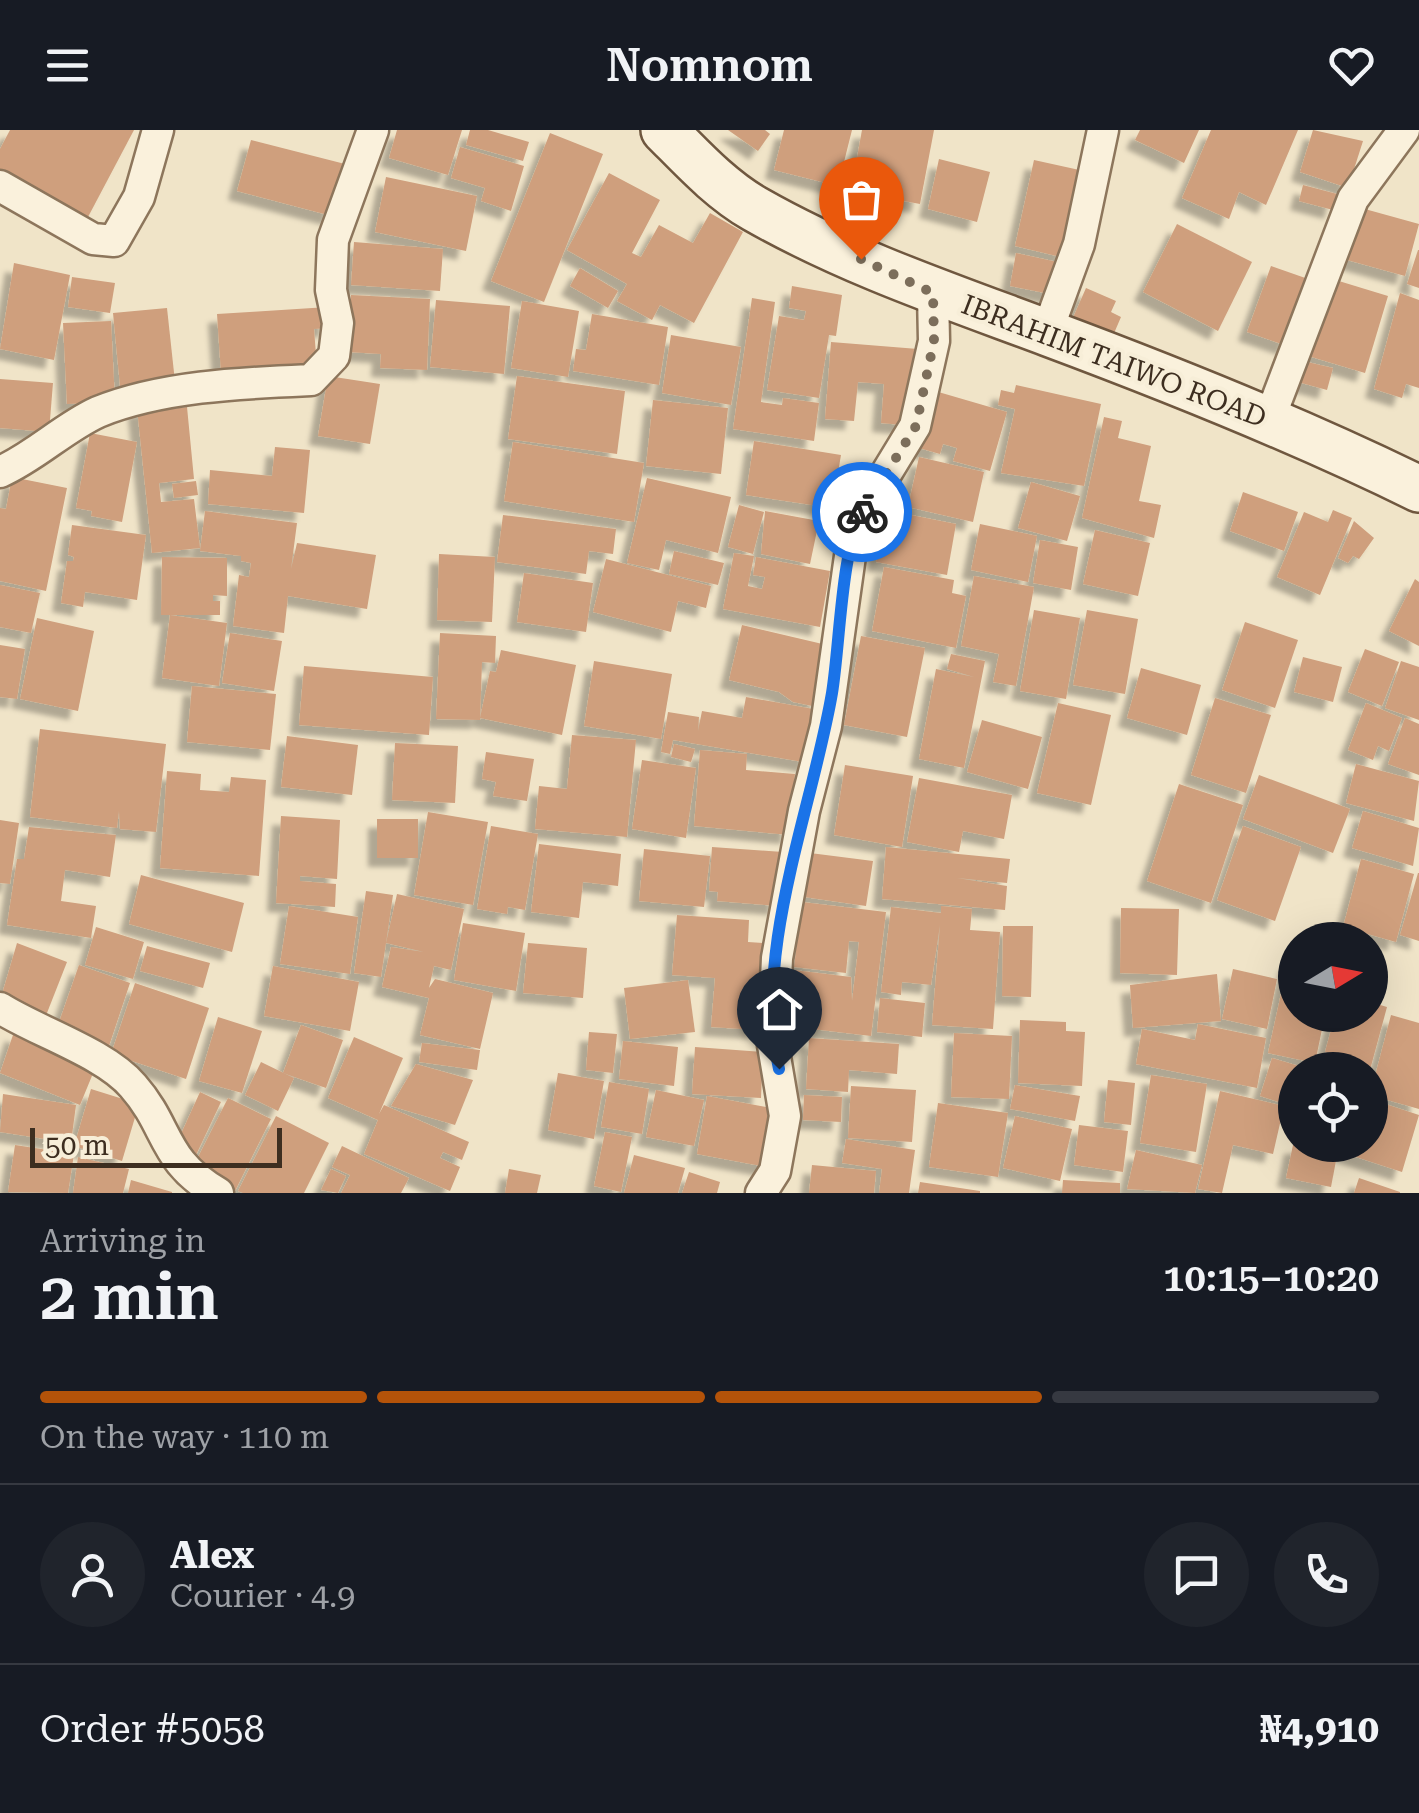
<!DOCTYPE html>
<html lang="en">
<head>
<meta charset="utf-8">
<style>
	body { margin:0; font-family:"Roboto Serif",serif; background:#20242c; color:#f1f3f6; height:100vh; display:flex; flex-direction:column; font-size:38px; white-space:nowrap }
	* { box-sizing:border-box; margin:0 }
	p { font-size:32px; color:#9ea1a6 }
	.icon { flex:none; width:55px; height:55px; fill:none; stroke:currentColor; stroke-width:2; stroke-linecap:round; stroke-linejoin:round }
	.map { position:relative; height:1063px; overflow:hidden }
	.sheet { display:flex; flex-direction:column; background:#171b24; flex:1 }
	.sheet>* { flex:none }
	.needle { width:65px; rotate:80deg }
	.buttons { position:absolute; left:1278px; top:792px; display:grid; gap:20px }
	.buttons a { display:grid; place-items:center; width:110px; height:110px; border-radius:50%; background:#171b24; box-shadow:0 10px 40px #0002; font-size:50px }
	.scale { position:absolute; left:30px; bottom:25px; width:252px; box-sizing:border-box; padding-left:10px; border:5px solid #3d2e20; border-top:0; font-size:28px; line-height:35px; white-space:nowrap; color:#3d2e20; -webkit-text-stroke:8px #f7eed8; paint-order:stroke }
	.pin { position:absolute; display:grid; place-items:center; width:85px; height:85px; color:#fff; margin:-102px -42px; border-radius:50% 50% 50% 0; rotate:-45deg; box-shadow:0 0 10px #0007 }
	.pin .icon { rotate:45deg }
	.courier { position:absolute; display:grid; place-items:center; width:100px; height:100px; margin:-50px; border:8px solid #1a73e8; border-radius:50%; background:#fff; color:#222; box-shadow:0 2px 12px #0007 }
	.overview em { font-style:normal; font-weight:600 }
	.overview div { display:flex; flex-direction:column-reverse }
	.overview { display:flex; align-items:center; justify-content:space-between; height:170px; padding:0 40px }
	h1 { font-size:65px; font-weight:600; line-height:75px }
	.bar { display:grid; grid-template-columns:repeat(4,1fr); gap:15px 10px; align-content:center; height:120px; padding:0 40px }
	.bar i { height:12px; border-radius:8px; background:#363941 }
	.bar .current { background:#b45309 }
	.bar p { grid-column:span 4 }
	.line { display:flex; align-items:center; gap:25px; padding:0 40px; border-top:2px solid #363941 }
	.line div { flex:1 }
	.round { display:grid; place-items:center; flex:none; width:105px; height:105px; border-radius:52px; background:#20242c }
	header { display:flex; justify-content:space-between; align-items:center; height:130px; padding:0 40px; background:#171b24; font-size:45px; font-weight:600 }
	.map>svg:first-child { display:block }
	.building { fill:#cf9f7d; filter:url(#shadow) }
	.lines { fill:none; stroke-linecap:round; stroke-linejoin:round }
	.minor-casing { stroke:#8d765c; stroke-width:35 }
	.secondary-casing { stroke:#6f573f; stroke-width:50 }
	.minor { stroke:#faf1dc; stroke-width:30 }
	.secondary { stroke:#faf1dc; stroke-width:45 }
	.done { stroke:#7c6e5b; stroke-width:10; stroke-dasharray:0 18 }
	.route { stroke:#1a73e8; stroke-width:12 }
	.labels { text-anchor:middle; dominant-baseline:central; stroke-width:8; stroke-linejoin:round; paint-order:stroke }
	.street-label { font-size:28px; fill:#3d2e20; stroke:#f7eed8 }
</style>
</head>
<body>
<header><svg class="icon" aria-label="menu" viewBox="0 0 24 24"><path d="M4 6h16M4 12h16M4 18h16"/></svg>Nomnom<svg class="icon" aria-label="heart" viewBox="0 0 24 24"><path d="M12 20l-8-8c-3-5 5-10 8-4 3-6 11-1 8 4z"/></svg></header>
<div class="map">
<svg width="1419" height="1063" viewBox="0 0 1419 1063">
	<defs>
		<filter id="shadow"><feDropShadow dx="-9" dy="9" stdDeviation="2.5" flood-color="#0004"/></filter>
	</defs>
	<rect width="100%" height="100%" fill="#f0e4c8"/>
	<!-- building -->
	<g class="building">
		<polygon points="10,0 134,0 88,87 0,40 0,19"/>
		<polygon points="397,0 462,0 448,45 389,28"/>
		<polygon points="470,0 488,0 529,12 523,31 466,15"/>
		<polygon points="728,0 765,0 770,4 758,21"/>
		<polygon points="784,0 852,0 838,56 774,40"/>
		<polygon points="862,0 934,0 920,74 851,61"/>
		<polygon points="1140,0 1199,0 1184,33 1135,10"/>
		<polygon points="1211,0 1298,0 1266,75 1239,62 1229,89 1182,68"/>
		<polygon points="1313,0 1363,11 1348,58 1300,42"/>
		<polygon points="550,3 603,24 544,172 491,151"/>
		<polygon points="251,10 345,34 332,86 237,61"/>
		<polygon points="460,17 524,36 511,81 481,71 485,58 451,48"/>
		<polygon points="939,29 990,42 977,92 928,79"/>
		<polygon points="1034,30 1084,41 1065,128 1015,116"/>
		<polygon points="609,43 660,70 632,123 641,127 659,95 693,113 710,83 743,102 694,193 660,175 652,190 617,171 627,154 567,120"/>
		<polygon points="386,47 477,66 466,121 375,102"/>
		<polygon points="1303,55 1337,64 1333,80 1299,71"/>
		<polygon points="1354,76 1419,94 1405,146 1340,128"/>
		<polygon points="1177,94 1252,132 1218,201 1143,162"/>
		<polygon points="354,112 443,119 440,161 351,155"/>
		<polygon points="1418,120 1419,120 1419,158 1407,154"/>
		<polygon points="1016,123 1062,133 1055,165 1010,156"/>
		<polygon points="14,133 70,145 54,230 0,219"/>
		<polygon points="1271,136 1311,150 1287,216 1247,202"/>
		<polygon points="580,138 618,161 608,178 570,156"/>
		<polygon points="72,147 115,153 110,183 68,177"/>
		<polygon points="1329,148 1388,166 1365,243 1305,225"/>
		<polygon points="792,156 842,165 836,206 829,205 819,268 767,260 779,186 804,190 806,181 789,178"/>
		<polygon points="1086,158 1116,171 1111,182 1121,187 1112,208 1072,190"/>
		<polygon points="1400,163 1419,170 1419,258 1406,254 1402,268 1374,259"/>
		<polygon points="351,165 430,169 427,240 380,238 381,224 348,222"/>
		<polygon points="752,168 775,172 761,272 782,275 783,268 819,273 814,311 733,299"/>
		<polygon points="436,170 510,176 504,244 430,237"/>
		<polygon points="522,171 579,181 568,247 511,238"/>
		<polygon points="328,177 329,198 314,199 317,237 221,243 217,184"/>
		<polygon points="167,178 176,261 121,266 113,183"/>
		<polygon points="592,184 668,197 659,255 573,241 576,219 586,220"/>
		<polygon points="111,191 115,272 67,274 63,193"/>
		<polygon points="671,205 741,217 731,275 662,263"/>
		<polygon points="831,212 918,219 913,296 881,293 884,254 858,252 854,291 825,289"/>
		<polygon points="1303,231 1333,238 1327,260 1298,252"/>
		<polygon points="328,246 380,254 370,314 318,306"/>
		<polygon points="517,246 625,261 617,324 508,309"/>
		<polygon points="0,249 53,253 49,302 0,298"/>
		<polygon points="1016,255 1101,274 1084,356 1001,343 1015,279 998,275 1001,260 1014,263"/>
		<polygon points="935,261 1007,282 990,341 953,331 957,318 943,314 940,324 919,318"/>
		<polygon points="653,270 728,278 721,344 646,336"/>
		<polygon points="153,276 154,281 187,277 194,349 159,353 161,372 194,369 200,418 152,423 137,278"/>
		<polygon points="1104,287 1122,291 1118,308 1151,316 1139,371 1161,375 1154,408 1082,388"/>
		<polygon points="90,303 137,312 122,392 91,386 92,381 76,378"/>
		<polygon points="754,311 841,325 832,378 746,365"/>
		<polygon points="513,312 644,333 634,392 504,371"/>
		<polygon points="275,317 310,320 304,383 208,374 210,340 272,346"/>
		<polygon points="919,327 984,342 973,392 908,377"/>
		<polygon points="12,347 67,358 46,461 0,451 0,378 6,379"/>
		<polygon points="647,348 731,367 718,423 666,410 659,440 627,433"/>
		<polygon points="196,351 198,365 174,368 172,354"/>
		<polygon points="1031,352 1080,366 1067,411 1018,398"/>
		<polygon points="1243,362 1298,382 1284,421 1230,401"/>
		<polygon points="739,375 764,382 753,424 728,417"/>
		<polygon points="886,380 956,394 947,445 876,432"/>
		<polygon points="1333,380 1352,388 1320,465 1277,447 1304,382 1328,392"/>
		<polygon points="205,381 297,393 291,439 297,413 376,425 367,479 288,466 284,503 233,496 239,445 249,447 251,433 241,431 241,426 200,421"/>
		<polygon points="765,381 819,391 810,434 761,424"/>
		<polygon points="503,385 616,399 613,424 589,421 586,444 497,432"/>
		<polygon points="1354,391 1374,408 1359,429 1353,426 1348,433 1338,428"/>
		<polygon points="980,394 1037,406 1028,452 971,440"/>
		<polygon points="72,395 146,405 137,470 85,462 83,477 61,473 67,431 73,431 74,427 68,425"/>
		<polygon points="1095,400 1150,413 1138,466 1083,454"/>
		<polygon points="1040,410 1078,417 1071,460 1033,453"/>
		<polygon points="674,421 724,433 718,455 669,444"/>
		<polygon points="734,423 754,426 748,456 762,459 765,447 753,445 756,427 830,441 820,497 723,479"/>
		<polygon points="439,424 495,427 492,492 437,490"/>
		<polygon points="162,427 227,428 227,466 213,465 213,471 220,471 220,485 161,485"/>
		<polygon points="606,429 711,456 706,478 678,471 671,502 593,482"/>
		<polygon points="884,437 954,450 952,463 966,466 956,518 872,501"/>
		<polygon points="524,443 593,453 586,502 517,492"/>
		<polygon points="974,446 1034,457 1016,556 993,552 999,524 961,516"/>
		<polygon points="1415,449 1419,452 1419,516 1389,501"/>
		<polygon points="0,455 40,463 31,503 0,497"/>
		<polygon points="1034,480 1080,488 1066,569 1020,561"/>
		<polygon points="1087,480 1138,489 1125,564 1073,555"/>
		<polygon points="170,485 227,493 219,556 162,548"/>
		<polygon points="37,488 94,501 78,581 20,569"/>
		<polygon points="1245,492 1298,510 1275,578 1222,560"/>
		<polygon points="742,495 831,516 817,577 793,572 779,562 729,550"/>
		<polygon points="230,503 282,511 274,561 222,553"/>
		<polygon points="440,503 496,506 495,533 482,532 480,590 436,589"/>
		<polygon points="861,506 925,518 907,607 844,595"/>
		<polygon points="0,515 25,519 17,569 0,567"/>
		<polygon points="1365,519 1399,532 1382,576 1348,562"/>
		<polygon points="501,520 576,535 562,605 480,588 490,541 496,542"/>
		<polygon points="951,524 985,531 964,638 919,629 936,539 974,547 947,539"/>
		<polygon points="1303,527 1342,537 1333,572 1294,562"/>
		<polygon points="594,531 672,544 661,609 584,596"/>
		<polygon points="1401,531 1419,537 1419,590 1385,578"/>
		<polygon points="304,536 433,547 429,605 299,595"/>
		<polygon points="1141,538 1201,555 1187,605 1127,588"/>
		<polygon points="192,556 276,564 270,620 187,612"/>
		<polygon points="746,567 819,580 809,633 673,610 670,624 661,622 668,582 699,587 698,601 702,581 742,588"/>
		<polygon points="1215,568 1271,585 1246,663 1191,645"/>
		<polygon points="1058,573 1111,585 1091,675 1037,663"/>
		<polygon points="1366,573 1402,588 1389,621 1378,616 1373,630 1348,620"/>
		<polygon points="1405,588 1419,594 1419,645 1388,634"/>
		<polygon points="982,590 1042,607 1028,659 967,642"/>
		<polygon points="40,599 166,614 156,702 120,699 119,681 117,698 30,687"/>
		<polygon points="572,605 636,610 627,707 535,699 539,656 567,659"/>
		<polygon points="287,606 358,615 352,665 281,657"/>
		<polygon points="395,613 458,616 455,673 392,670"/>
		<polygon points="674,614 695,619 691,632 671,627"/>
		<polygon points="700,620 747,624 746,640 795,644 790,705 694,696"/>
		<polygon points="486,622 534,629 527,671 493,666 496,652 482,649"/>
		<polygon points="642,630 696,638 686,708 632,699"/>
		<polygon points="1356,634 1419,651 1414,691 1346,673"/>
		<polygon points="845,635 913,646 902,717 834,705"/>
		<polygon points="167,641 201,644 200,660 229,662 231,647 266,650 259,746 160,738"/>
		<polygon points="1259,645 1350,679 1333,723 1243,689"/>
		<polygon points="919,648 1012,665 1004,709 963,701 959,722 907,712"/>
		<polygon points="1179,654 1243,675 1211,773 1147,751"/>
		<polygon points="1363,681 1419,698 1413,736 1352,718"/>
		<polygon points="428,682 488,692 473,775 414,765"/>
		<polygon points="281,686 340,690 337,749 300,746 300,751 336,754 335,777 276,773"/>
		<rect x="377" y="689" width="41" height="39"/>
		<polygon points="0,690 19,693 10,754 0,753"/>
		<polygon points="491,696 538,704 525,780 508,777 507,784 477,779"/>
		<polygon points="1243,696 1301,717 1275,791 1217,770"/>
		<polygon points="29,697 116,705 110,747 65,740 61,771 96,776 91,808 7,795 17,729 24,729"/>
		<polygon points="539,714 621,724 618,756 583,752 579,788 531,782"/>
		<polygon points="712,717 783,722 778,776 717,771 718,762 709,761"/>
		<polygon points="886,717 1010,729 1007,753 957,748 1007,756 1005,780 882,769"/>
		<polygon points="644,719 710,726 704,777 639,771"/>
		<polygon points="810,723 873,731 866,776 804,767"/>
		<polygon points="1361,729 1414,744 1396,812 1343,797"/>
		<polygon points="1418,743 1419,743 1419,811 1400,805"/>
		<polygon points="141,745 244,773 232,822 129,794"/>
		<polygon points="366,761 393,765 381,847 354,843"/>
		<polygon points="397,764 464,779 451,840 434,836 429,858 435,849 493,863 480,919 420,905 429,868 382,857 391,817 424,822 386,813"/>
		<polygon points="802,772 886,782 871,906 787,896 794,840 851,847 852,871 859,812 849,811 846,843 794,837"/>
		<polygon points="289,776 358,787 350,844 280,834"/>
		<polygon points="941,776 972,779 970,800 1000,802 993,899 932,895 940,795 931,855 902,852 901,865 881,862 891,777 941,783"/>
		<polygon points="1121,778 1179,779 1177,845 1120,843"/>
		<polygon points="677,785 749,790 748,812 763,813 757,900 711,897 715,848 672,845"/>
		<polygon points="463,793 525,803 516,861 454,850"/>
		<polygon points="1003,796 1033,796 1031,867 1002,866"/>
		<polygon points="96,797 144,812 133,849 85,835"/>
		<polygon points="17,813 67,832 45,888 0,871"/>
		<polygon points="528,813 587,818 583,868 523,863"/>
		<polygon points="147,816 210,833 203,858 140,841"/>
		<polygon points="1288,832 1295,834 1295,885 1325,885 1315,933 1268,923"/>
		<polygon points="79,835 130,853 109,916 57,898"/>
		<polygon points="273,836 359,852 350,901 264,886"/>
		<polygon points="1233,839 1277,849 1267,899 1222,889"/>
		<polygon points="1217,844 1221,891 1133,898 1130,855"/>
		<polygon points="688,850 695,902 630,909 624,858"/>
		<polygon points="135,853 209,878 186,949 111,924"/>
		<polygon points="880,868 925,873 922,907 877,902"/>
		<polygon points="1370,872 1387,877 1370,940 1339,940 1342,926 1325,922 1335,885 1370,885"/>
		<polygon points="1391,885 1419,893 1419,979 1370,965"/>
		<polygon points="218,887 262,901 242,963 199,951"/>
		<polygon points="1020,890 1066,892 1066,901 1085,902 1082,956 1018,953"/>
		<polygon points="1198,894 1266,908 1257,958 1136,934 1142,899 1195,910"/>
		<polygon points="301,895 343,910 326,958 283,943"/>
		<polygon points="14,902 96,936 80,975 0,943"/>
		<polygon points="589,902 617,904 613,943 586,940"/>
		<polygon points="954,903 1012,906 1009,969 951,967"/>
		<polygon points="354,907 403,928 379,984 384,975 469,1012 462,1030 443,1022 440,1028 460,1037 450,1061 364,1024 378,990 328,968"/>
		<polygon points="809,908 899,914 897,944 849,940 848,962 806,959"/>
		<polygon points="623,911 678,917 674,956 619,949"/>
		<polygon points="422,913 480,920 477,940 419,932"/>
		<polygon points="695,917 763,922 761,968 692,964"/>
		<polygon points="1272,928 1309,939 1295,940 1295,977 1260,966"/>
		<polygon points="261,932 294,948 278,981 245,965"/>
		<polygon points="416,934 473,950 455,995 391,976"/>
		<polygon points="558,943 604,951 594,1009 548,1000"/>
		<polygon points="1151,945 1207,954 1196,1022 1140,1013"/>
		<polygon points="1108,950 1135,953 1131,995 1104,992"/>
		<polygon points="609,952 649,959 642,1004 601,997"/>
		<polygon points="1015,955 1080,966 1075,991 1010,979"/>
		<polygon points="851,956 916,960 912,1012 848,1008"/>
		<polygon points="91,959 139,974 122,1031 74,1016"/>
		<polygon points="656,960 704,970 694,1016 646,1007"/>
		<polygon points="1220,961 1284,976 1273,1024 1233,1015 1222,1063 1198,1059"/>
		<polygon points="200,962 221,972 196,1025 176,1015"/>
		<polygon points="3,964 76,975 71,1013 0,1002"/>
		<polygon points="804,965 842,967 841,992 803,990"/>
		<polygon points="707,966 782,980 772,1038 697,1024"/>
		<polygon points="228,968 271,989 235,1061 192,1039"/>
		<polygon points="1370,969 1419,985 1402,1042 1341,1022 1343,1015 1370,1015"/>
		<polygon points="938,973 1008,983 998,1047 929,1037"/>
		<polygon points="276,986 329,1013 304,1063 243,1063 238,1061"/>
		<polygon points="1015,986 1072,999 1060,1051 1003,1038"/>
		<polygon points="1079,995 1128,1001 1123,1042 1074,1035"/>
		<polygon points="605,1002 632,1007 621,1062 594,1056"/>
		<polygon points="846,1009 915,1020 909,1063 879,1063 882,1039 842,1033"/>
		<polygon points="15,1015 74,1024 68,1063 8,1062"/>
		<polygon points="1293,1015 1339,1015 1331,1057 1286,1048"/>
		<polygon points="342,1016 409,1048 401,1063 341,1063 350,1045 332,1037"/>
		<polygon points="1136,1020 1202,1035 1195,1063 1127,1059"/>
		<polygon points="634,1025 685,1038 678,1063 624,1063"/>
		<polygon points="78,1027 129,1039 123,1063 73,1063"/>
		<polygon points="812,1035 876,1041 874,1063 809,1063"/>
		<polygon points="331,1039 346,1046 338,1063 321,1060"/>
		<polygon points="509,1039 541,1045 537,1063 505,1063"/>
		<polygon points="689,1042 720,1052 717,1063 682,1063"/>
		<polygon points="1359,1048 1400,1062 1400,1063 1354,1063"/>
		<polygon points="131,1050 172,1062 172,1063 128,1063"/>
		<polygon points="1063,1050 1120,1053 1120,1063 1062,1063"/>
		<polygon points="920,1052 980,1061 980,1063 918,1063"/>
	</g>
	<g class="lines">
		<!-- minor casing -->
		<g class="minor-casing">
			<g id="minor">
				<polyline points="0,56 93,109 114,111 139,67 158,0"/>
				<polyline points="1047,202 1079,114 1103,0"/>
				<polyline points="1269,290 1353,69 1404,0"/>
				<path d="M0,342c36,-16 63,-44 98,-60 64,-26 145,-29 213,-32l23,-24 4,-33 -7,-33 2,-50 40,-110"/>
				<path d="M0,878c38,24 105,45 133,78 37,42 28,74 85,107"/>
				<polyline points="761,1063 775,1041 785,986 773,915 777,828 804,681 826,596 851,419 859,388 915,296 934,211 933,163"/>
			</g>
		</g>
		<!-- secondary casing -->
		<g class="secondary-casing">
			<path id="secondary" d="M664,0c28,28 56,59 91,79 93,53 194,87 293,124 126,47 251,97 371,156"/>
		</g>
		<!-- minor -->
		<use href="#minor" class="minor"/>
		<!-- secondary -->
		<use href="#secondary" class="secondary"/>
	</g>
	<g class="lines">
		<!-- done -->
		<polyline class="done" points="861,129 933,163 934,211 916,296 862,382"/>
		<!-- route -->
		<path class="route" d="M779,939c-26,-118 33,-259 53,-376 8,-49 9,-141 30,-181"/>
	</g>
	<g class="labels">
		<!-- street labels -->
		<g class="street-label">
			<text transform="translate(1114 231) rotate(21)">IBRAHIM TAIWO ROAD</text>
		</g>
	</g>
</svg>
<div class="buttons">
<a><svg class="needle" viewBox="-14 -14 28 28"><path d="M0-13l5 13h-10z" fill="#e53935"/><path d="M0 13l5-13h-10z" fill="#9ea1a6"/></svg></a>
<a><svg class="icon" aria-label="locate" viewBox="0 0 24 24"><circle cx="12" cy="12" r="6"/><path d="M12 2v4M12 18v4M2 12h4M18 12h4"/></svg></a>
</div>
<div class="scale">50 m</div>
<div class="pin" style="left:861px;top:129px;background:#ea580c"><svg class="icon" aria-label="bag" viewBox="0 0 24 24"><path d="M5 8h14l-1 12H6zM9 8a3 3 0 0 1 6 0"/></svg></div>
<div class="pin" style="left:779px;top:939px;background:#1f2937"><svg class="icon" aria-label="home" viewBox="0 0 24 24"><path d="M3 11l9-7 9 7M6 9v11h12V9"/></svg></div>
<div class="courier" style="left:862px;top:382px"><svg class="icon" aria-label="bike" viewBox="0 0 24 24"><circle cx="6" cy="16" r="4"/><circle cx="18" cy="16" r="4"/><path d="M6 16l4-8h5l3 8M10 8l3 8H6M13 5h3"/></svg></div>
</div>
<section class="sheet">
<div class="overview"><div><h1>2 min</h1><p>Arriving in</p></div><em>10:15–10:20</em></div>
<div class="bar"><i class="current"></i><i class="current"></i><i class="current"></i><i></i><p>On the way · 110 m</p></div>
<div class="line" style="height:180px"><a class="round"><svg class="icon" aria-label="person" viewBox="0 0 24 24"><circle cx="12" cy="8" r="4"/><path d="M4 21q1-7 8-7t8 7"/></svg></a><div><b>Alex</b><p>Courier · 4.9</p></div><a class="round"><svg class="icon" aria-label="chat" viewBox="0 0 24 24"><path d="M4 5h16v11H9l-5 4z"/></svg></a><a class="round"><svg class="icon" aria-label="phone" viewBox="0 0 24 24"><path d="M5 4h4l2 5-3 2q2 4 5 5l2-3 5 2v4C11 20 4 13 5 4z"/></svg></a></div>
<div class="line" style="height:130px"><div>Order #5058</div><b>₦4,910</b></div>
</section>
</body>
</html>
